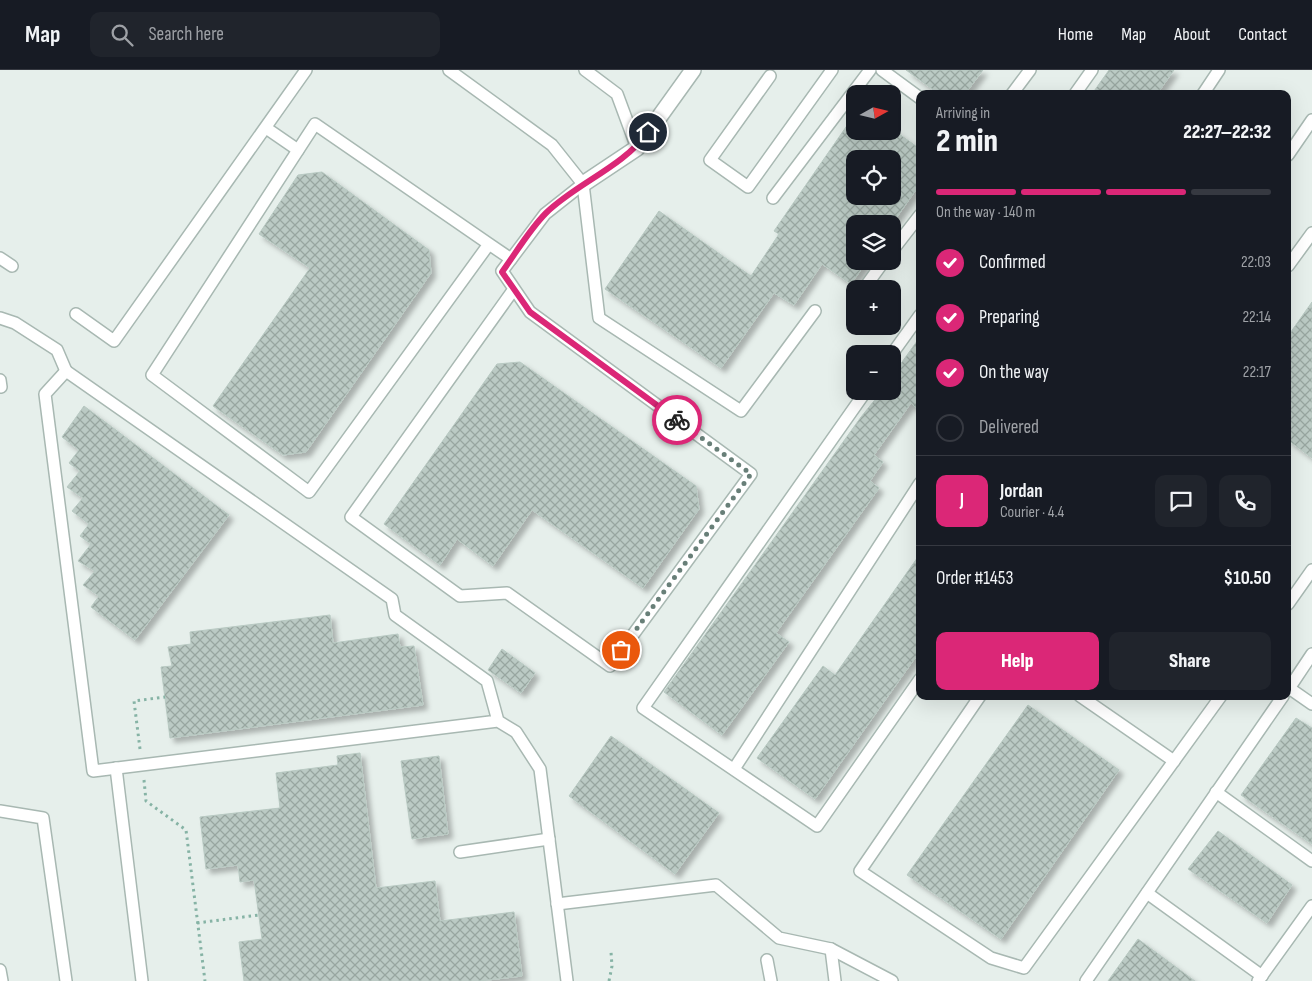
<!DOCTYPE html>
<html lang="en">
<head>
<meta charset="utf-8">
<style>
	body { margin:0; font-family:"Sofia Sans Condensed",sans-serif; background:#20242c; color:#f1f3f6; height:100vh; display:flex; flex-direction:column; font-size:19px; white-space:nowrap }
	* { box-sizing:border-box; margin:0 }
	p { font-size:16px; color:#9ea1a6 }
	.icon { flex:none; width:28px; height:28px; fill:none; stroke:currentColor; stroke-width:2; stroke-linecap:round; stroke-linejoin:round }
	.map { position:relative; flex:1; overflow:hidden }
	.drawer { position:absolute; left:916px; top:20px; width:375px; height:610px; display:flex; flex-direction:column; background:#171b24; border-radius:10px; box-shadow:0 5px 20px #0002 }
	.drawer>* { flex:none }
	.needle { width:32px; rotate:82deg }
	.buttons { position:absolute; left:846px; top:15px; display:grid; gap:10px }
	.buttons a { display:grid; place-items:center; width:55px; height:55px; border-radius:10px; background:#171b24; box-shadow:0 5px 20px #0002; font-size:25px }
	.pin { position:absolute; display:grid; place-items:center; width:42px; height:42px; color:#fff; margin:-21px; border:2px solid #fff; border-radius:50%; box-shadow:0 1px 5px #0007 }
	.courier { position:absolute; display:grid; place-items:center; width:50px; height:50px; margin:-25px; border:4px solid #db2777; border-radius:50%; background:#fff; color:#222; box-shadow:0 1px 6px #0007 }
	.headline em { font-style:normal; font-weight:800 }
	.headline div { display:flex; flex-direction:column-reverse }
	.headline { display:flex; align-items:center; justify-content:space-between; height:85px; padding:0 20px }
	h1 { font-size:32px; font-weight:800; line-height:38px }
	.bar { display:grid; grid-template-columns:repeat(4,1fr); gap:8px 5px; align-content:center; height:60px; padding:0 20px }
	.bar i { height:6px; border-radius:4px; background:#363941 }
	.bar .selected { background:#db2777 }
	.bar p { grid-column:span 4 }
	.line { display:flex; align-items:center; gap:12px; padding:0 20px; border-top:1px solid #363941 }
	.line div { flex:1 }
	.round { display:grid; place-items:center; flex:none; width:52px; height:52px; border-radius:10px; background:#20242c }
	ol { padding:0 20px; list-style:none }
	li { display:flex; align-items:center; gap:15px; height:55px }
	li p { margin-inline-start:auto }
	li .icon { padding:5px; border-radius:50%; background:#db2777; color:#fff; stroke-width:4 }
	li:last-child { color:#9ea1a6 }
	li i { width:28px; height:28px; border:2px solid #363941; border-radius:50% }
	.button { display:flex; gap:10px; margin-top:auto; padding:10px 20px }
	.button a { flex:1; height:58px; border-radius:10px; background:#db2777; color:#fff; font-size:20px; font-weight:800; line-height:58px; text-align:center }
	.button a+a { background:#20242c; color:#f1f3f6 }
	header { display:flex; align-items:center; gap:30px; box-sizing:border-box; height:70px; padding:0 25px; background:#171b24; border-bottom:1px solid #363941 }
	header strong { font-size:24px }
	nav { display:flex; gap:28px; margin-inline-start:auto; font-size:18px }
	.search { width:350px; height:45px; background:#20242c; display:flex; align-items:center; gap:12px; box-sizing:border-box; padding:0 18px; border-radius:10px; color:#9ea1a6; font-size:19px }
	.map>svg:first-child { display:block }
	.building { fill:url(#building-cross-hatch); stroke:#b8c9c2; fill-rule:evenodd; filter:url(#shadow) }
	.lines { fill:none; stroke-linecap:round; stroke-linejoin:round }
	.lane-casing { stroke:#a8b8b2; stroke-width:14 }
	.street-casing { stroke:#a8b8b2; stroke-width:18 }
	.path { stroke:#86b3a5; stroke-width:3; stroke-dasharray:2.5 4; stroke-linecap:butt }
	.lane { stroke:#fff; stroke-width:11 }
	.street { stroke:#fff; stroke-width:15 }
	.done { stroke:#687f78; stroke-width:5; stroke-dasharray:0 9 }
	.route { stroke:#db2777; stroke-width:6 }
</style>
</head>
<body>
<header>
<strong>Map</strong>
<div class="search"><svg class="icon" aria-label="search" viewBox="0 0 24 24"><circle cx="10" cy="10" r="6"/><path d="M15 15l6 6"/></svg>Search here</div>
<nav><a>Home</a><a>Map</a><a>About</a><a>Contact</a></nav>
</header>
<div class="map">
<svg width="1312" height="911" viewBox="0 0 1312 911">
	<defs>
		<pattern id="building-cross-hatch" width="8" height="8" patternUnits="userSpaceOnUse" patternTransform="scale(1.25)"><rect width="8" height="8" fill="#bbcac4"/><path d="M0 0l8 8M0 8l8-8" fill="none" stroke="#98a6a0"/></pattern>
		<filter id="shadow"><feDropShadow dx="4.5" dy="4.5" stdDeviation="2.5" flood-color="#0004"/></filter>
	</defs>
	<rect width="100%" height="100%" fill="#e6efeb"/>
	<!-- building -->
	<g class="building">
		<polygon points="906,0 983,0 965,24 939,24"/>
		<polygon points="1109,0 1174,0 1157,24 1092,24"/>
		<path d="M855,44v17h40l25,18v35l-28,40h-37v37h12l-16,23 -29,-20 -28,41 -20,-12 -53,75 -116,-79 54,-78 92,65 28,-42 -5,-3zM855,89h37v37h-37z"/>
		<polygon points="322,102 429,180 431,203 306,382 283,385 213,336 310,198 259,164 298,105"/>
		<polygon points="1312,232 1312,388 1288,370 1288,266"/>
		<polygon points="920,267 920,342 911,333 874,385 883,392 870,411 879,418 776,563 789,572 722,665 664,622 861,347 882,321 892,321 892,306"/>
		<polygon points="520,292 696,416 699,439 643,518 532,440 493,496 457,469 440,495 384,454 497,294"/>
		<polygon points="84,336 229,445 135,570 91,537 99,526 83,515 95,501 78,491 91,474 80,466 89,454 72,441 83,428 67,417 80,401 69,393 79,380 62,367"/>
		<polygon points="920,484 920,581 815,729 757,688 823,596 835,605"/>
		<polygon points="330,545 333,573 398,564 400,577 414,576 423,635 170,668 161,597 172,596 168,577 191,574 190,562"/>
		<polygon points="502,579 535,603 521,623 488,600"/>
		<polygon points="1028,635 1119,700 1001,869 907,805"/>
		<polygon points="1296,648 1312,658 1312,774 1241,725"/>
		<polygon points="611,666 719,743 675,804 569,726"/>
		<polygon points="360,683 376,818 435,811 440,851 514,842 522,906 479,911 244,911 239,872 262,869 254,810 240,812 238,795 206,799 200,747 280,738 276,703 338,695 337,686"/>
		<polygon points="439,686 448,764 412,769 401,691"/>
		<polygon points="1218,761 1292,815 1267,853 1188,799"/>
		<polygon points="1138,869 1195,911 1108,911"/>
	</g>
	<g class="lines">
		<!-- lane casing -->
		<g class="lane-casing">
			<g id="lane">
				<polyline points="449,0 552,75 583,114 599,248 741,341 815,241"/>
				<polyline points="585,0 617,24 637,78"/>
				<polyline points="882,0 920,28"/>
				<polyline points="770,6 710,90 748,117 832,0"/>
				<polyline points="1012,24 1030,0"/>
				<polyline points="1075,24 1092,0"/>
				<polyline points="1203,24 1219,0"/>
				<polyline points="266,58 298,80"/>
				<polyline points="1288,85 1312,50"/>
				<polyline points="773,128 870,0"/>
				<polyline points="489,174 309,422 152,305 315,54 489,174 511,189"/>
				<polyline points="892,181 920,145"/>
				<polyline points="0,188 12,196"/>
				<polyline points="1288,196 1312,163"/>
				<polyline points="868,213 884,191"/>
				<polyline points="514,219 351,447 460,526 507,523 610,596 751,404 530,242 502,201 545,144 583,114"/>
				<polyline points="76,244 114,271 306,0"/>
				<polyline points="0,248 15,253 57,280 66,301"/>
				<polyline points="892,284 920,245"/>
				<polyline points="0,310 1,317"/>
				<polyline points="866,321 643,638 817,756 920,609"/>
				<polyline points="1288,534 1312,500"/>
				<polyline points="1289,618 1312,634"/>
				<polyline points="1288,620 1312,584"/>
				<polyline points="980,626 860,801 991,888 1024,898 1221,626"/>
				<polyline points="1080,626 1174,691"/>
				<polyline points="498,651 487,611 395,545 392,529 66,301 45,324 93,701 498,651 516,662 540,699 567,911"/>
				<polyline points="116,698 142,911"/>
				<polyline points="734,699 920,413"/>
				<polyline points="1216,722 1312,791"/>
				<polyline points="0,741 43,748 66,911"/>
				<polyline points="460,782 549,769"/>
				<polyline points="1147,823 1262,906"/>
				<polyline points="557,834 716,815 779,868 831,879 892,911"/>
				<polyline points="831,879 835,911"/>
				<polyline points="767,890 771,911"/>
				<polyline points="0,900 2,911"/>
				<polyline points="1086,911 1283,626"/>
				<polyline points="1258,911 1312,836"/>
			</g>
		</g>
		<!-- street casing -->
		<g class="street-casing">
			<polyline id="street" points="583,114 637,78 693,0"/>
		</g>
		<!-- path -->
		<g class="path">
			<polyline points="140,679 134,631 165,627"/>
			<polyline points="144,710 146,731 186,760 205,911"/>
			<polyline points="197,853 259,845"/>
			<polyline points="609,911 612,896 611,882"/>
		</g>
		<!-- lane -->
		<use href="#lane" class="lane"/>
		<!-- street -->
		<use href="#street" class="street"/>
	</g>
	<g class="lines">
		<!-- done -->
		<polyline class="done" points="621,580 751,404 677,350"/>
		<!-- route -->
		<path class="route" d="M648,62c-25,35 -71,51 -102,81 -17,17 -30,40 -44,59l28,40 147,108"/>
	</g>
</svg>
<div class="buttons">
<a><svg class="needle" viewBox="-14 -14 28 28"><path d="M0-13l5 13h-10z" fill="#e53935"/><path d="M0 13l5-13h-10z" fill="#9ea1a6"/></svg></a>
<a><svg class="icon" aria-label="locate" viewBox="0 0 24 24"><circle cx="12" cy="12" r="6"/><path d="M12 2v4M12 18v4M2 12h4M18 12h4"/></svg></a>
<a><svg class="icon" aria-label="layers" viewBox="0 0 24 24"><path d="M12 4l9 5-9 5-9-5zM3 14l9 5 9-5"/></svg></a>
<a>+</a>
<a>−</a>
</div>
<div class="pin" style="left:621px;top:580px;background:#ea580c"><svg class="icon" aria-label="bag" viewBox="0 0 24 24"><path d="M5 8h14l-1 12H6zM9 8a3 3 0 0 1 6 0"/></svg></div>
<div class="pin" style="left:648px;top:62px;background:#1f2937"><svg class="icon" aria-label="home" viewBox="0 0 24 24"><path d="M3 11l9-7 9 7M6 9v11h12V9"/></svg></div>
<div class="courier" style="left:677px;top:350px"><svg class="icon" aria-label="bike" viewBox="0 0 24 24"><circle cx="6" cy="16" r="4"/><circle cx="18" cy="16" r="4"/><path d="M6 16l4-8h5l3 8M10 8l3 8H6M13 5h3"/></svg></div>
<section class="drawer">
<div class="headline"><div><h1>2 min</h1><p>Arriving in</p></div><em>22:27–22:32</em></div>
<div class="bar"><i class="selected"></i><i class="selected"></i><i class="selected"></i><i></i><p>On the way · 140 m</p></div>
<ol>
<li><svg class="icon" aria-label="check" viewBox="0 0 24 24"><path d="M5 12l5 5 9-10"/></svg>Confirmed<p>22:03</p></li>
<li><svg class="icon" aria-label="check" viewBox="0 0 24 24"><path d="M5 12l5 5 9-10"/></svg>Preparing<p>22:14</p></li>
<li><svg class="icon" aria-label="check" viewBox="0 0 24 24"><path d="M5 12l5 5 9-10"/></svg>On the way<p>22:17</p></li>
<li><i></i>Delivered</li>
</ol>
<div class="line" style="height:90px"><b class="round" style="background:#db2777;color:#fff">J</b><div><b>Jordan</b><p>Courier · 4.4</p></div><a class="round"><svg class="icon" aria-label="chat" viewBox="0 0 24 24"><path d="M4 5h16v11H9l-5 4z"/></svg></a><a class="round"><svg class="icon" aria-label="phone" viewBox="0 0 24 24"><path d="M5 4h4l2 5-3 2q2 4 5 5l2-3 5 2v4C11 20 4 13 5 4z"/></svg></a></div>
<div class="line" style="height:65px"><div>Order #1453</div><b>$10.50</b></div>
<div class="button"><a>Help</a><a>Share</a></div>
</section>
</div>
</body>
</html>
